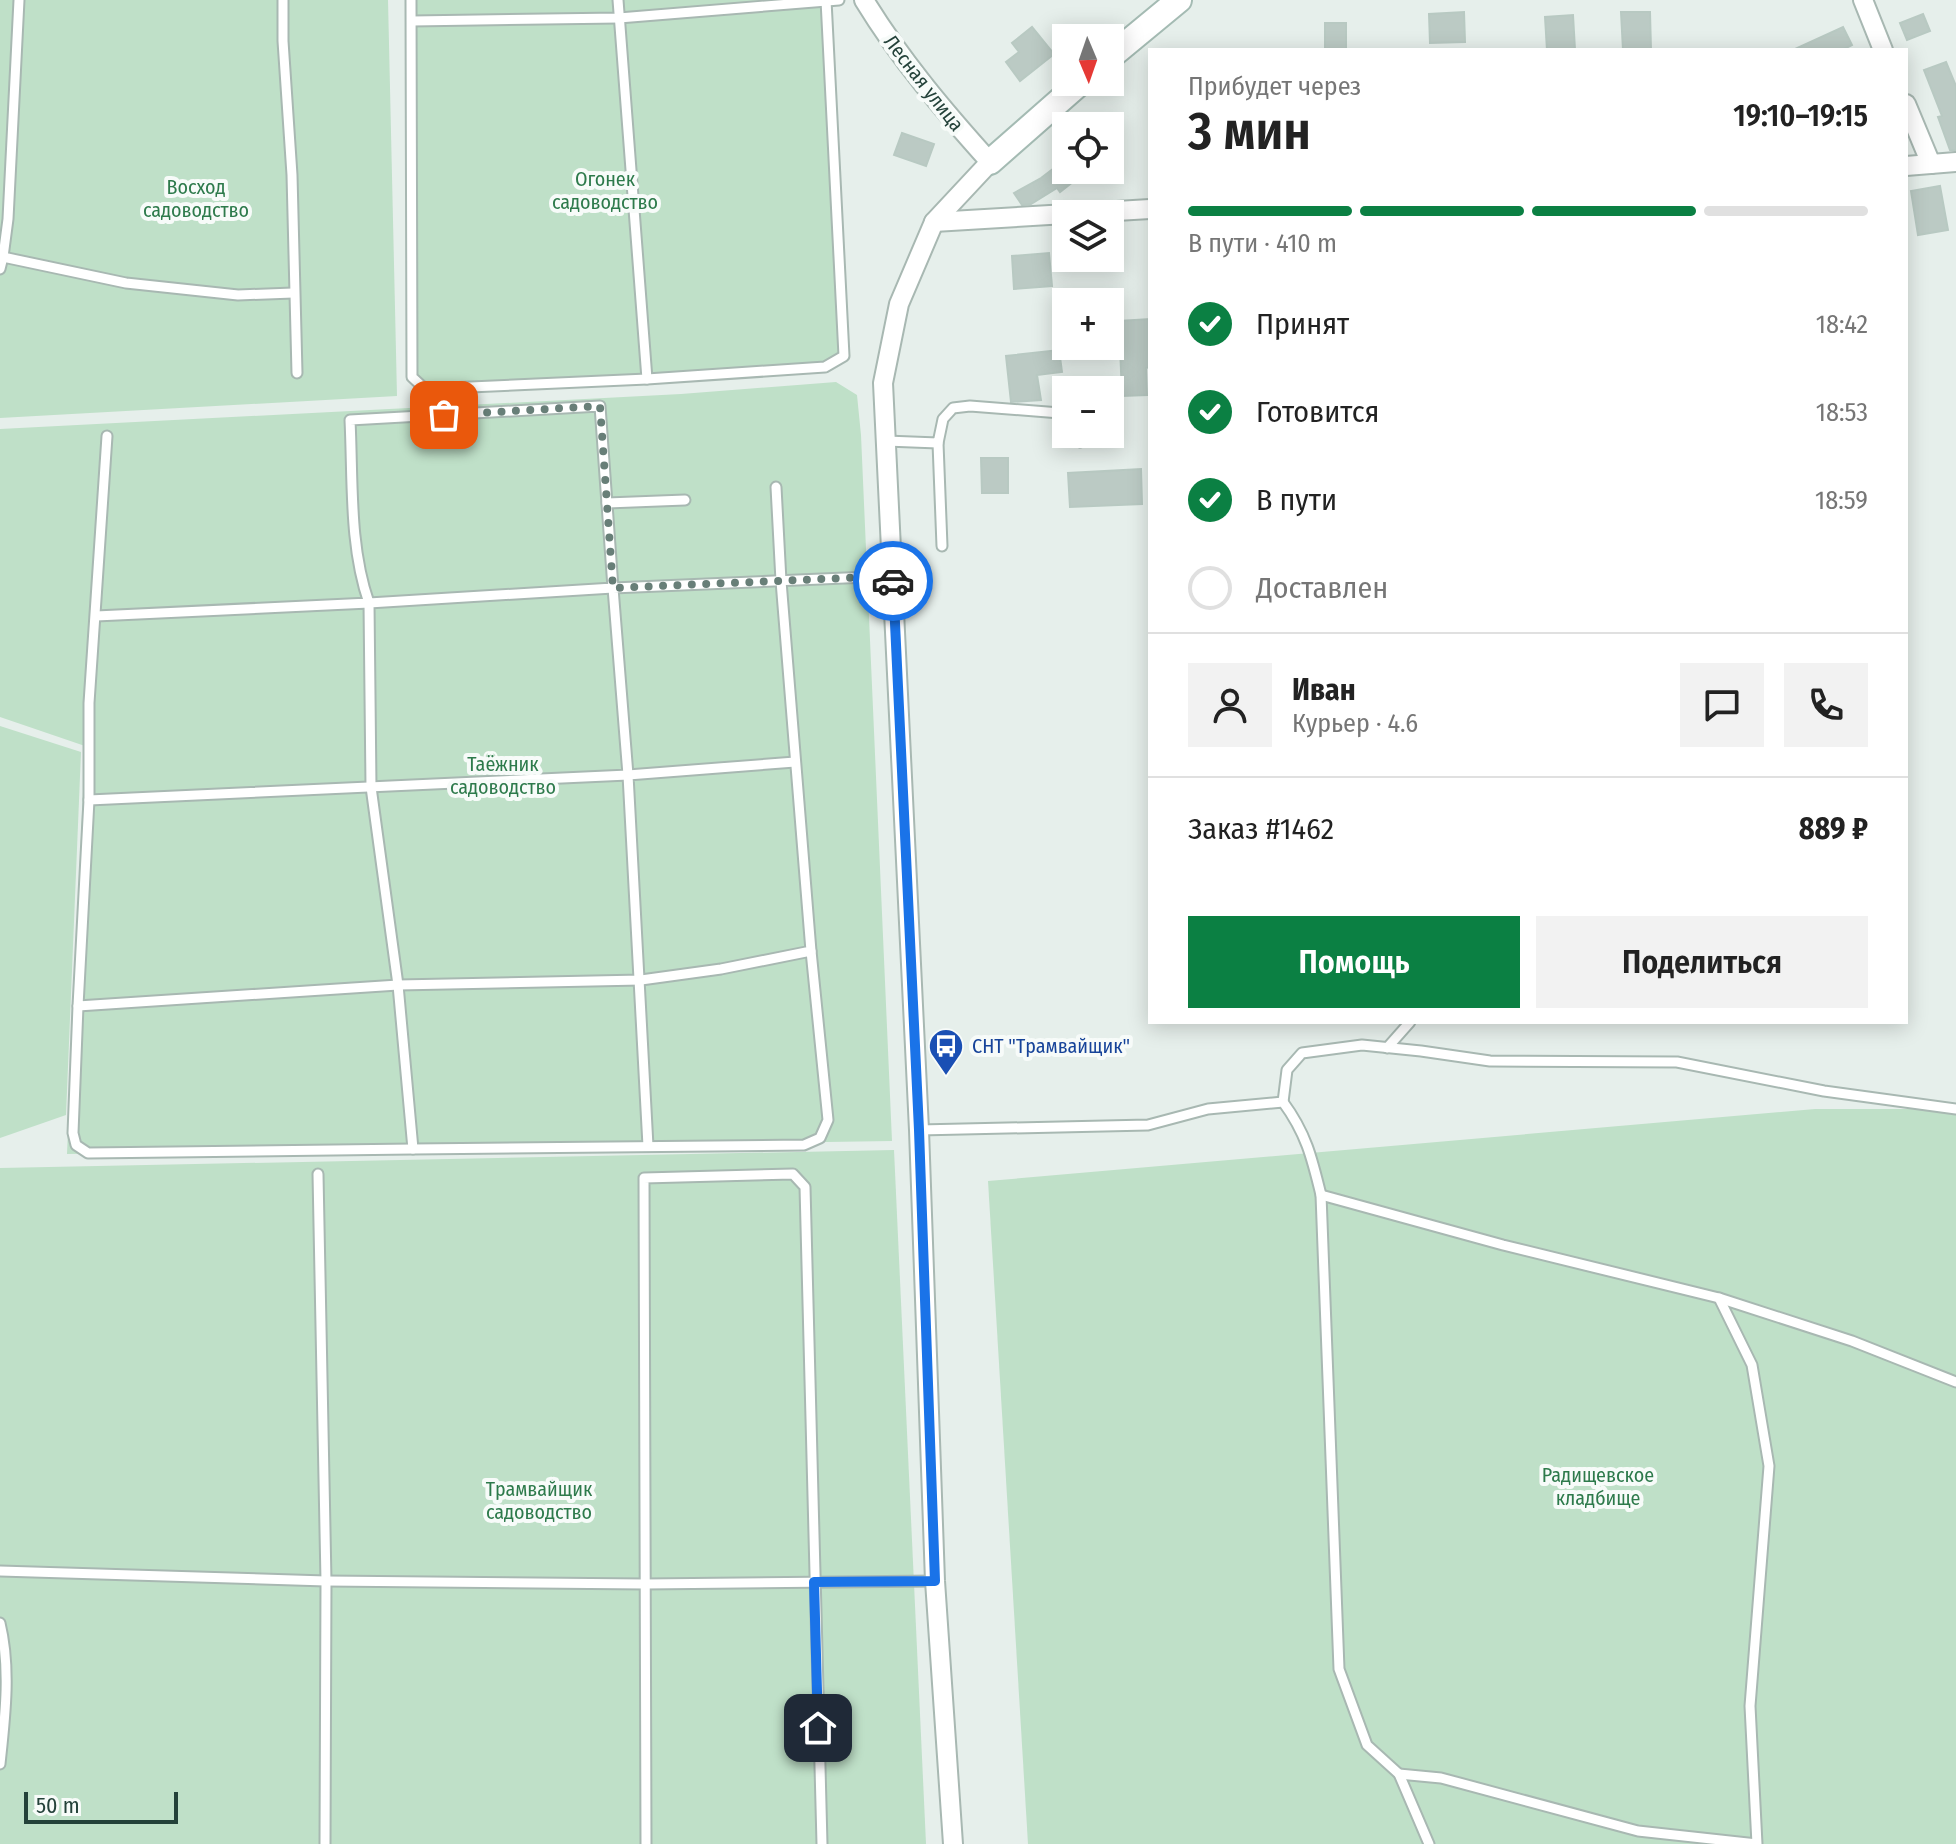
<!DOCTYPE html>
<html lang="ru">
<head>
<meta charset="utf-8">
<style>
	body { margin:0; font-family:"Fira Sans Condensed",sans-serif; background:#f2f2f2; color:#222; height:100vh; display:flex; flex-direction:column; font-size:30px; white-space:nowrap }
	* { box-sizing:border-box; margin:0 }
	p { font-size:26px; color:#767676 }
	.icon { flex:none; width:44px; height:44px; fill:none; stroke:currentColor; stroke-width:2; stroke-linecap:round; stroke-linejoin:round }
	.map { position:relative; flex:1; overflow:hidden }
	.sheet { position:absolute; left:1148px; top:48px; width:760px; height:976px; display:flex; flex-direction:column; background:#fff; border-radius:0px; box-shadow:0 4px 20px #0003 }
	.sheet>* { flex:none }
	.needle { width:52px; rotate:178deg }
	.controls { position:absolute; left:1052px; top:24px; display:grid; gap:16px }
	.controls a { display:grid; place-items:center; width:72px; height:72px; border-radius:0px; background:#fff; box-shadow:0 4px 20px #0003; font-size:40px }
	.scale { position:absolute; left:24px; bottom:20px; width:154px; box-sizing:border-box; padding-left:8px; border:4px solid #24423a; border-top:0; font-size:22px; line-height:28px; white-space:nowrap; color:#24423a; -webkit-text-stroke:6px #f7fbf9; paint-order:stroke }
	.pin { position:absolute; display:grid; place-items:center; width:68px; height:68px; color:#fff; margin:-34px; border-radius:16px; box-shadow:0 4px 12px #0006 }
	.courier { position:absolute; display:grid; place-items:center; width:80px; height:80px; margin:-40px; border:6px solid #1a73e8; border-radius:50%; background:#fff; color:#222; box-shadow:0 2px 10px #0007 }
	.headline em { font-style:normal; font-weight:600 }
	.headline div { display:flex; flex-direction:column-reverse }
	.headline { display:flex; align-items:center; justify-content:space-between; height:136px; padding:0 40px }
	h1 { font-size:52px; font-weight:600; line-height:60px }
	.bar { display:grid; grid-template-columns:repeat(4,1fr); gap:12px 8px; align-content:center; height:96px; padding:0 40px }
	.bar i { height:10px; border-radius:6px; background:#e0e0e0 }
	.bar .on { background:#0b8043 }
	.bar p { grid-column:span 4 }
	.line { display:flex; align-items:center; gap:20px; padding:0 40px; border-top:2px solid #e0e0e0 }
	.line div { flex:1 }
	.round { display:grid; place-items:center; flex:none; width:84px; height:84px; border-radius:0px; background:#f2f2f2 }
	ol { padding:0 40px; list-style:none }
	li { display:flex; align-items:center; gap:24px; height:88px }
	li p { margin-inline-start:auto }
	li .icon { padding:8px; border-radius:50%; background:#0b8043; color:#fff; stroke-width:4 }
	li:last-child { color:#767676 }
	li i { width:44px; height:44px; border:4px solid #e0e0e0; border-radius:50% }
	.primary-button { display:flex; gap:16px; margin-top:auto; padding:16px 40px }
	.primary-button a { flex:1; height:92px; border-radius:0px; background:#0b8043; color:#fff; font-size:32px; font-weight:600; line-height:92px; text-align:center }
	.primary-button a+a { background:#f2f2f2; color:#222 }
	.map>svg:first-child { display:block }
	.green { fill:#bfe0c8 }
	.building { fill:#bbcac4; stroke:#b8c9c2; stroke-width:2 }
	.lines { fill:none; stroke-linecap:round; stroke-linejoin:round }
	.lane-casing { stroke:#a8b8b2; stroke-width:13 }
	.street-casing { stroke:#a8b8b2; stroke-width:22 }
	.secondary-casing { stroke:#a4bbb3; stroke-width:28 }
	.lane { stroke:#fff; stroke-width:9 }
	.street { stroke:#fff; stroke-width:18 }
	.secondary { stroke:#fff; stroke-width:24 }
	.done { stroke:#687f78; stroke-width:8; stroke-dasharray:0 14.4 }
	.route { stroke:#1a73e8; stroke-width:10 }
	.labels { text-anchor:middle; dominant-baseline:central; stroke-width:8; stroke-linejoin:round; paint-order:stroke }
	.street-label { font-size:20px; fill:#24423a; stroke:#f7fbf9 }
	.park-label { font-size:20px; fill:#2d7a4b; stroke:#f7fbf9 }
	.transit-label { font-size:20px; fill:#164399; stroke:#f7fbf9; text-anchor:start }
</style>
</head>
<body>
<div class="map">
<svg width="1956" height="1844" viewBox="0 0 1956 1844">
	<rect width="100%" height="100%" fill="#e6efeb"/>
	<!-- green -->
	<g class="green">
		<polygon points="0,0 388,0 397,396 0,418"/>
		<polygon points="411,0 826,0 844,356 814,368 425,389 412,377"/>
		<polygon points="836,382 857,395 861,435 892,1141 67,1154 85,746 0,717 0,429 681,394"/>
		<polygon points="0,726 81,752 66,1115 0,1138"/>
		<polygon points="1815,1109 1956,1109 1956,1844 1028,1844 988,1181"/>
		<polygon points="894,1150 926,1844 0,1844 0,1168"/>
	</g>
	<!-- building -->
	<g class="building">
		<polygon points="1464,12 1465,42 1430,43 1429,14"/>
		<polygon points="1621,12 1650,12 1651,50 1623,50"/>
		<polygon points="1923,14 1930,31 1907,40 1900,23"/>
		<polygon points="1573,15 1575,50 1547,50 1545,17"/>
		<rect x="1325" y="23" width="21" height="27"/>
		<polygon points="1032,27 1054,54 1020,81 1006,62 1019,52 1012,43"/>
		<polygon points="1843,27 1852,45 1842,50 1793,50"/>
		<polygon points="1946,62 1956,86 1956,150 1950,150 1938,117 1942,116 1924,70"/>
		<polygon points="902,133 934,144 926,166 894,155"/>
		<polygon points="1066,159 1066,170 1088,170 1060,192 1057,188 1031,204 1022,205 1014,193 1041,178"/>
		<polygon points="1940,186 1948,230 1918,235 1911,191"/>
		<polygon points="1049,253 1052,286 1014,289 1012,256"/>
		<polygon points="1150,319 1150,367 1146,368 1147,395 1122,396 1119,321"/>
		<polygon points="1059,350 1062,372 1037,375 1041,400 1011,402 1006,356"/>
		<polygon points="981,458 1008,458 1008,493 982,493"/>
		<polygon points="1141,469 1142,504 1070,507 1068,473"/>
	</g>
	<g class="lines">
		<!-- lane casing -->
		<g class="lane-casing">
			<g id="lane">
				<polyline points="19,0 8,219 3,257 126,283 238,295 293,293"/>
				<polyline points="283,0 283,41 292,175 297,373"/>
				<polyline points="411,0 412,377 425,389 647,379 825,367 844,356 826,0"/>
				<polyline points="618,0 647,379"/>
				<polyline points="412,21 619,18 839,0"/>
				<polyline points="0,269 3,257"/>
				<polyline points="1075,434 1080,442"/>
				<polyline points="107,436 89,703 89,800 78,1006 398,985 641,980 721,969 811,951 781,581 776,487"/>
				<polyline points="886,441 938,443 943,419 953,408 970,406 1060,413 1066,421"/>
				<polyline points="938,443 942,546"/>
				<polyline points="607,503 685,500"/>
				<path d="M96,616l273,-13 244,-15 -13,-182 -250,14c3,61 -1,126 19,183l2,184 27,198 15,164 391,-4 16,-7 8,-18 -17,-169"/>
				<polyline points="89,800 628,775 613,588 892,576"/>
				<polyline points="78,1006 73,1133 76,1145 88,1153 413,1149"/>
				<polyline points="1387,1048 1410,1022"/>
				<polyline points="1283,1102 1287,1070 1302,1053 1362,1045 1421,1051 1490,1061 1677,1062 1824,1091 1956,1109"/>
				<path d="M919,1130l229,-5 60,-16 75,-7c23,31 29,56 38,93l18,474 28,76 32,29 30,70"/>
				<polyline points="648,1146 628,775 795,762"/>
				<polyline points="318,1174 326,1581 325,1844"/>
				<polyline points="1321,1195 1503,1245 1719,1298 1852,1341 1956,1382"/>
				<polyline points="0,1571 326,1581 645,1584 935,1581"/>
				<path d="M0,1623c11,45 5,94 0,141"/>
				<polyline points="1399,1774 1441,1778 1638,1831 1757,1844 1750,1706 1769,1466 1752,1365 1719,1298"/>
				<polyline points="646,1844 644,1178 793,1174 805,1187 822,1844"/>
			</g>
		</g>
		<!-- street casing -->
		<g class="street-casing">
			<g id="street">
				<path d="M864,0c36,59 80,111 126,162l-56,60 -35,82 -16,79 36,747 16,451 18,263"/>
				<polyline points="1863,0 1883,50"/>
				<polyline points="1906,104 1931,164"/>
				<polyline points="1906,166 1956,162"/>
				<polyline points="934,222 1150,209"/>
			</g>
		</g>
		<!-- secondary casing -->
		<g class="secondary-casing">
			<g id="secondary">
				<polyline points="1110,57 1179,0"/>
				<polyline points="990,162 1081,82"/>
			</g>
		</g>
		<!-- lane -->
		<use href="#lane" class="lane"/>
		<!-- street -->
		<use href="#street" class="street"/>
		<!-- secondary -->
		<use href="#secondary" class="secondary"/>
	</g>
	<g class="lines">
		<!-- done -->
		<polyline class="done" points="444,415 600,406 613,588 892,576 893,581"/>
		<!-- route -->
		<polyline class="route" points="818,1728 814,1582 935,1581 919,1130 893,581"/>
	</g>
	<!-- icons -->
	<defs>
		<g id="bus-pin" transform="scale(1.8)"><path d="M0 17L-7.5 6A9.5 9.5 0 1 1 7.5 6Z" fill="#1a4fb4" stroke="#f7fbf9"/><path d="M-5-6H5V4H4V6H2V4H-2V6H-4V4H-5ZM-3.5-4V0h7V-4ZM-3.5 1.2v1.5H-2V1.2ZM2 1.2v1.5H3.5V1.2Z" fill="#fff"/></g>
	</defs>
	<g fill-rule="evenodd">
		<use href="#bus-pin" x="946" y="1046"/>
	</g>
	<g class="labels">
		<!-- street labels -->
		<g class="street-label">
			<text transform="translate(924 83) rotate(52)">Лесная улица</text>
		</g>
		<!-- park labels -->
		<g class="park-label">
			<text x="605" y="179">Огонек<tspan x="605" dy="23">садоводство</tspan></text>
			<text x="196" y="187">Восход<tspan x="196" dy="23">садоводство</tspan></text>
			<text x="503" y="764">Таёжник<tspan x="503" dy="23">садоводство</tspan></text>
			<text x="1598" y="1475">Радищевское<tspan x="1598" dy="23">кладбище</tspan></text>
			<text x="539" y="1489">Трамвайщик<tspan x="539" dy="23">садоводство</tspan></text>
		</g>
		<!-- transit labels -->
		<g class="transit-label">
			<text x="972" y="1046">СНТ "Трамвайщик"</text>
		</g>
	</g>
</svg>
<div class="controls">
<a><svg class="needle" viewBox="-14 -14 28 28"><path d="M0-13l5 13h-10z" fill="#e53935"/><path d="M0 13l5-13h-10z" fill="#767676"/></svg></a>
<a><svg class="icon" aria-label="locate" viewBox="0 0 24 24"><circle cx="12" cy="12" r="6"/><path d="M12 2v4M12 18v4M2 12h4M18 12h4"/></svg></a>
<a><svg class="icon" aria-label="layers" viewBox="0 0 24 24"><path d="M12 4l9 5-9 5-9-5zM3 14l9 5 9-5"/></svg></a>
<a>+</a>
<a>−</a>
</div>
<div class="scale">50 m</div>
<div class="pin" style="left:444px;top:415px;background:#ea580c"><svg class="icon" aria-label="bag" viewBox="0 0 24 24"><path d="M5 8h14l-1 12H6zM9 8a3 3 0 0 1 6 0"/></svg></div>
<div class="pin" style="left:818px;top:1728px;background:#1f2937"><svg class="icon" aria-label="home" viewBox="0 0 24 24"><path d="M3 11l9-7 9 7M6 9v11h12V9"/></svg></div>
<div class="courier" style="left:893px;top:581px"><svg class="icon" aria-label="car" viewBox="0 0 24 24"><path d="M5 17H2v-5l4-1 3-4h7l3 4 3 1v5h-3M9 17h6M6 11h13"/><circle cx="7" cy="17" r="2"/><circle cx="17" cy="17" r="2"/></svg></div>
<section class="sheet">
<div class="headline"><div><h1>3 мин</h1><p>Прибудет через</p></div><em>19:10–19:15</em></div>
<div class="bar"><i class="on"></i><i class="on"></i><i class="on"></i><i></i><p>В пути · 410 m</p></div>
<ol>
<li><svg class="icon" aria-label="check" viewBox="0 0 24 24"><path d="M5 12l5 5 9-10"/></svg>Принят<p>18:42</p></li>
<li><svg class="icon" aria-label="check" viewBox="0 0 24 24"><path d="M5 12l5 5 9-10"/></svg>Готовится<p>18:53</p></li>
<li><svg class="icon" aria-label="check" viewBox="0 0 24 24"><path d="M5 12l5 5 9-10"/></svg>В пути<p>18:59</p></li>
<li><i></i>Доставлен</li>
</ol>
<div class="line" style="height:144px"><a class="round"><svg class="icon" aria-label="person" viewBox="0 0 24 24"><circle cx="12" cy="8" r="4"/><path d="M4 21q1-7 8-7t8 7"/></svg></a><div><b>Иван</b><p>Курьер · 4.6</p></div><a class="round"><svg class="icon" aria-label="chat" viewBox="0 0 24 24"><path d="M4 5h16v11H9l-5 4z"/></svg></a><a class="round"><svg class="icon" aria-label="phone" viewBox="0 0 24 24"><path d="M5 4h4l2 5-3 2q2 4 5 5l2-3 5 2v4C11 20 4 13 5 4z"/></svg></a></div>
<div class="line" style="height:104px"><div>Заказ #1462</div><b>889 ₽</b></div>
<div class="primary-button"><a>Помощь</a><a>Поделиться</a></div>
</section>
</div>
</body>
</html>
